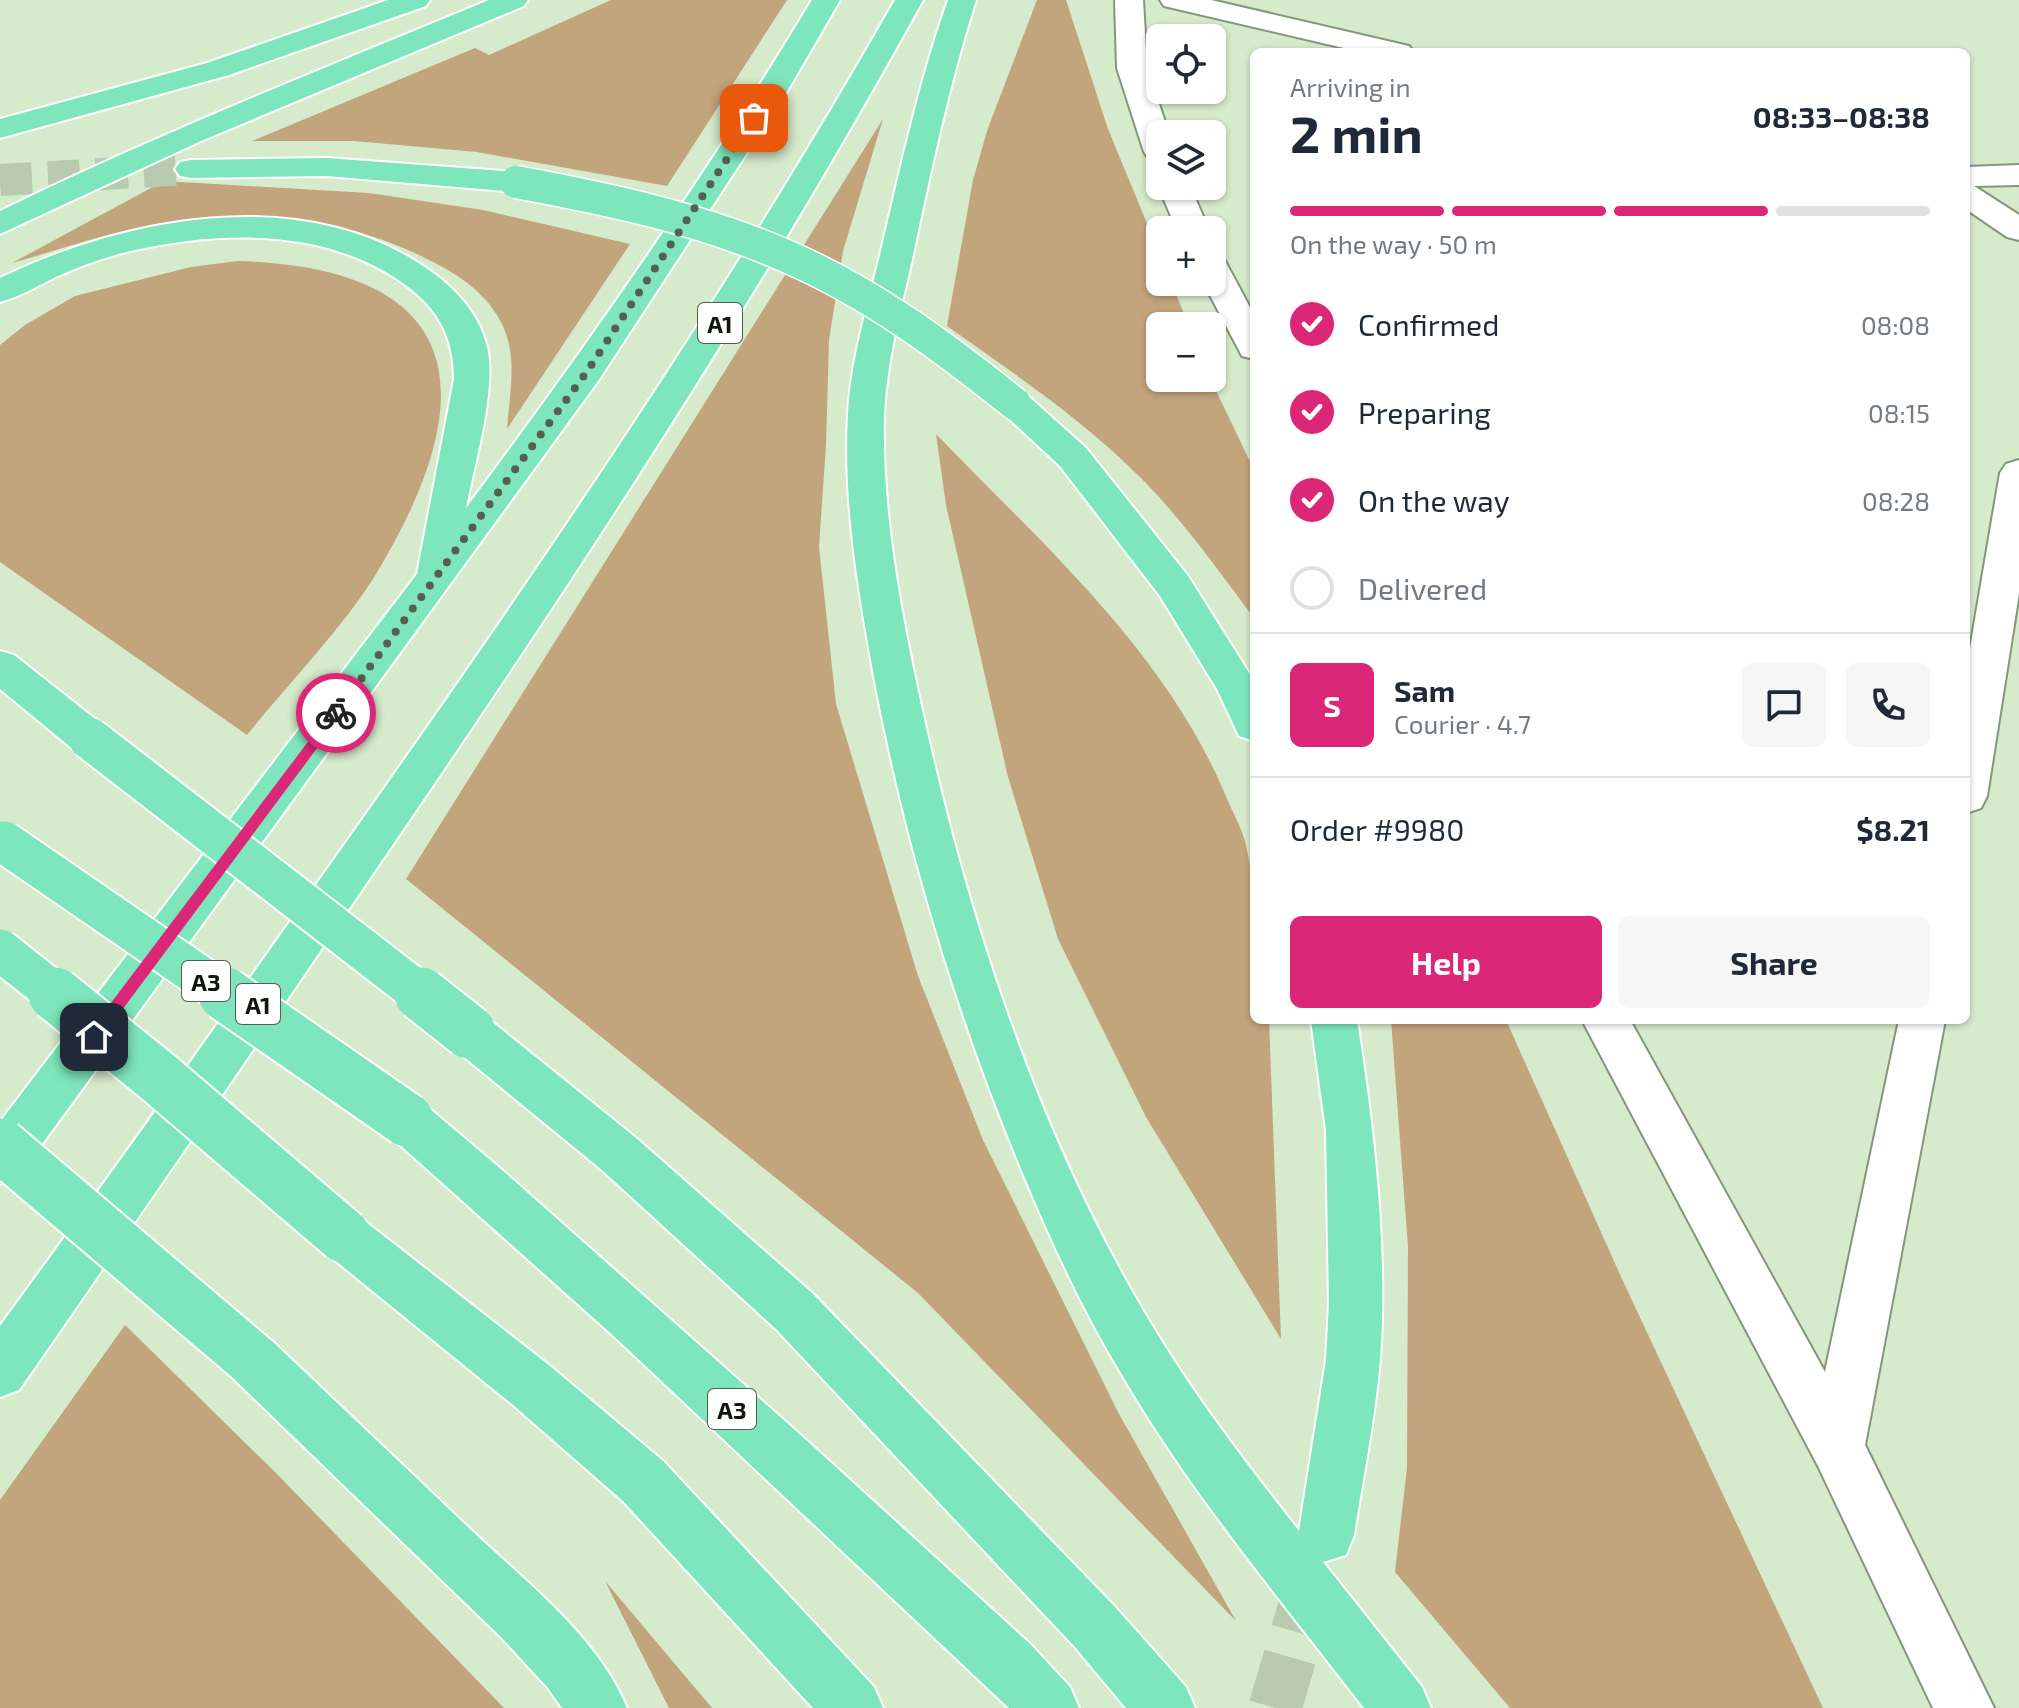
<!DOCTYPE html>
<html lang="en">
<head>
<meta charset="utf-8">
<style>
	body { margin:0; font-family:"Exo 2",sans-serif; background:#f6f6f7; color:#1f2937; height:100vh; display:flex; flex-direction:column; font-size:30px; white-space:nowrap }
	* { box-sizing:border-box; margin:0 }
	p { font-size:26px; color:#747a83 }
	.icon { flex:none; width:44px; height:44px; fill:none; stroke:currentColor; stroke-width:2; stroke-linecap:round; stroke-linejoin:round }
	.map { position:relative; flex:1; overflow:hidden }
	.panel { position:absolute; left:1250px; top:48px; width:720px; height:976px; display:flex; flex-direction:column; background:#fff; border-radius:12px; box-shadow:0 2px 6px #0004 }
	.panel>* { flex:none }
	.tools { position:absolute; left:1146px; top:24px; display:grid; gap:16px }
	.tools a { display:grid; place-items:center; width:80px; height:80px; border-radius:12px; background:#fff; box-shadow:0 2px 6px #0004; font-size:40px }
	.pin { position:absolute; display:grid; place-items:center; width:68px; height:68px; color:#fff; margin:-34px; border-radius:16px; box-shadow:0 4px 12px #0006 }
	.courier { position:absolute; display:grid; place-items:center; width:80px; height:80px; margin:-40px; border:6px solid #db2777; border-radius:50%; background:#fff; color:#222; box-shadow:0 2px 10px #0007 }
	.overview em { font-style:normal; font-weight:700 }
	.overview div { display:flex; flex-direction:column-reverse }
	.overview { display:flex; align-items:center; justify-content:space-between; height:136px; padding:0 40px }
	h1 { font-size:52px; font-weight:700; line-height:60px }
	.bar { display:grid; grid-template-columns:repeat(4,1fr); gap:12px 8px; align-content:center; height:96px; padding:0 40px }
	.bar i { height:10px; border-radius:6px; background:#e0e1e3 }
	.bar .on { background:#db2777 }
	.bar p { grid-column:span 4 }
	.line { display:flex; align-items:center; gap:20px; padding:0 40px; border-top:2px solid #e0e1e3 }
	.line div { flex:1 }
	.round { display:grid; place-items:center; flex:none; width:84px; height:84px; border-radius:12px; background:#f6f6f7 }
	ol { padding:0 40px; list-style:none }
	li { display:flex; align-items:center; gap:24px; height:88px }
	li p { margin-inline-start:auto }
	li .icon { padding:8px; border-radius:50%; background:#db2777; color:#fff; stroke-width:4 }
	li:last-child { color:#747a83 }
	li i { width:44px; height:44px; border:4px solid #e0e1e3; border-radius:50% }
	.primary-button { display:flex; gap:16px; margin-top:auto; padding:16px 40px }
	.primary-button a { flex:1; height:92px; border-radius:12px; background:#db2777; color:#fff; font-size:32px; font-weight:700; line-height:92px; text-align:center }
	.primary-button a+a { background:#f6f6f7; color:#1f2937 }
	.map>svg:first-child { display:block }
	.forest { fill:#c2a47d }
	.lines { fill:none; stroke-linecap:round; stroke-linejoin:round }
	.highway-tunnel-far1 { stroke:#b8caaf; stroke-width:32; stroke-dasharray:32 16; stroke-linecap:butt }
	.highway-tunnel { stroke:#b8caaf; stroke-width:53; stroke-dasharray:53 26; stroke-linecap:butt }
	.minor-casing { stroke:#84977b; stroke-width:4 }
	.highway-casing { stroke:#fff; stroke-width:4 }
	.minor { fill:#fff; fill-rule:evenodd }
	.highway { fill:#7ee6bc; fill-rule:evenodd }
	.highway-bridge-far2-casing { stroke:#fff; stroke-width:35; stroke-linecap:butt }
	.highway-bridge-far1-casing { stroke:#fff; stroke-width:45; stroke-linecap:butt }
	.highway-bridge-casing { stroke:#fff; stroke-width:57; stroke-linecap:butt }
	.highway-bridge-far2 { stroke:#7ee6bc; stroke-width:32 }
	.highway-bridge-far1 { stroke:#7ee6bc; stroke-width:41 }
	.highway-bridge { stroke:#7ee6bc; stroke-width:53 }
	.route { fill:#db2777 }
	.done { stroke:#55604f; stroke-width:8; stroke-dasharray:0 14.4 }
	.labels { text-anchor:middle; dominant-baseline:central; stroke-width:7; stroke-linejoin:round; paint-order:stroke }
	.shield { fill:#fff; stroke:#575c54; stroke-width:2 }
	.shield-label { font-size:24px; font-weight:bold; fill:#0f160b }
</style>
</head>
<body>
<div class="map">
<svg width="2019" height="1708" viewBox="0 0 2019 1708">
	<rect width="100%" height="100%" fill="#d6eacc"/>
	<!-- forest -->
	<g class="forest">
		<polygon points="611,0 787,0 667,186 477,152 354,141 252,141 475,48 489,55"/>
		<path d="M1037,0h29l42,129 52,126v27h11l18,44h-29v52h50l44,92v148c-36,-48 -72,-99 -115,-142 -58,-58 -126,-103 -192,-150l26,-146 15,-52z"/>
		<polygon points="883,119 843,251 829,340 826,445 819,547 836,704 918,976 983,1140 1119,1414 1236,1621 918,1293 406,879"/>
		<path d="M164,181l205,12 114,17 147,34 -123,185c2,-27 8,-59 2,-85 -9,-40 -42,-65 -76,-82 -87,-46 -196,-57 -292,-35 -43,9 -86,24 -129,36z"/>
		<path d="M238,261c235,7 244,138 138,313 -34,55 -88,110 -129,161l-247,-173v-217l25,-20 50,-29 116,-29z"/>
		<path d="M936,434c107,111 232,220 291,365 7,16 17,33 20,51 12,55 7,114 7,170h15l12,319 -135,-222 -88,-178 -50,-162 -62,-272z"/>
		<polygon points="1391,1020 1506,1020 1622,1279 1823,1708 1510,1708 1395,1572 1407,1468 1408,1247"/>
		<polygon points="125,1325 275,1472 504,1708 0,1708 0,1500"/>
		<polygon points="605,1581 712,1708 669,1708"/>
	</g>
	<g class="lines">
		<!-- highway-tunnel-far1 -->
		<polyline class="highway-tunnel-far1" points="0,180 191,169"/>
		<!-- highway-tunnel -->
		<polyline class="highway-tunnel" points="1275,1708 1316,1568"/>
		<!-- minor casing -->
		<g class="minor-casing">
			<g id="minor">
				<polygon points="1115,0 1143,0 1147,68 1169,134 1160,134 1160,161 1149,159 1144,152 1117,68"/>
				<polygon points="1160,0 1211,0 1409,46 1414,52 1361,52 1164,6"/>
				<polygon points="2019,165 2019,185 1974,186 2019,215 2019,240 2007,237 1966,209 1966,167"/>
				<polygon points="1160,183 1160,186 1190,186 1209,230 1177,230 1158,186"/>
				<polygon points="1212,256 1224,259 1254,315 1254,359 1242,356 1203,282 1212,282"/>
				<polygon points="2019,460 2019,593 1987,796 1981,808 1966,813 1966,672 2000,473 2006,464"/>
				<polygon points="1582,1020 1630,1020 1825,1372 1899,1020 1945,1020 1865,1445 1994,1708 1933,1708 1818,1466"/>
			</g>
		</g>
		<!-- highway casing -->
		<g class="highway-casing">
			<g id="highway">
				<polygon points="388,0 430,0 426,6 229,75 0,138 0,119 207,63"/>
				<path d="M489,0h39l-4,6 -323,135 -201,93v-23c160,-78 325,-143 489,-211z"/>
				<path d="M812,0h28l-54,93 -188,288 -580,796 -18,7v-62l417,-548 37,-195c0,-46 -19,-75 -57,-100 -77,-51 -179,-48 -266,-28 -26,6 -51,15 -75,26 -19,9 -36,20 -56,25v-24c125,-60 296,-94 420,-14 30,19 58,46 67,83 10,41 -13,117 -21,161 123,-164 240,-332 346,-508z"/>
				<path d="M895,0h28c-169,307 -362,599 -560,888 -114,168 -228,335 -344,502l-19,7v-71c111,-151 219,-304 328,-458 200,-282 395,-566 567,-868z"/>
				<path d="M948,0h28c-27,84 -45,169 -63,255 -12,53 -27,107 -29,162 -2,99 17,196 38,293 45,206 113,416 220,599 46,79 101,151 157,222l27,-171 3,-57 -3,-173 -15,-110h46c17,110 31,229 23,340 -5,59 -17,117 -26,175l-8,20 -23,7 99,125 9,21h-67c-83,-108 -171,-213 -240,-330 -39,-64 -70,-131 -99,-200 -67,-160 -117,-325 -150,-496 -16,-88 -32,-178 -27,-268 3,-55 20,-109 33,-163 20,-85 38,-169 67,-251z"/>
				<polygon points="327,158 516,172 527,175 532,182 527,189 516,192 327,176 191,178 180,176 175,169 180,162 191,160"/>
				<polygon points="1015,392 1028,396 1086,448 1188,576 1254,681 1254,741 1239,736 1217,689 1160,596 1060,466 1002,412 997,404 1002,396"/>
				<polygon points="0,651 14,655 104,726 110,738 104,750 89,754 74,750 0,689"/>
				<polygon points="469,1011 486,1017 636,1138 812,1293 1115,1607 1186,1687 1195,1708 1126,1708 1075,1647 776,1329 602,1170 452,1047 445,1032 452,1017"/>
				<polygon points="407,1098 424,1104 502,1170 805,1439 1030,1644 1070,1687 1079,1708 1009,1708 617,1339 390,1136 383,1120 390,1104"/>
				<polygon points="344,1212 362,1219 550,1366 663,1461 874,1687 883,1708 813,1708 623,1501 512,1404 326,1253 319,1236 326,1219"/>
				<path d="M253,1334l19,7c66,63 133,126 199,189 56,53 126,106 156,178h-65l-14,-20 -47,-51 -267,-258 -8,-19 8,-19z"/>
			</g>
		</g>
		<!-- minor -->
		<use href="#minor" class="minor"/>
		<!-- highway -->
		<use href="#highway" class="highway"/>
		<!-- highway-bridge-far2 casing -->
		<g class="highway-bridge-far2-casing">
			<path id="highway-bridge-far2" d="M516,182c92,17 183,36 270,74 84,36 158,91 229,148"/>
		</g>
		<!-- highway-bridge-far1 casing -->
		<g class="highway-bridge-far1-casing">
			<g id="highway-bridge-far1">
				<polyline points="89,738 423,996"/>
				<polyline points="4,842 228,996"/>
				<polyline points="0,950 58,996"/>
			</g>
		</g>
		<!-- highway-bridge casing -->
		<g class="highway-bridge-casing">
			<g id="highway-bridge">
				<polyline points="55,994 158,1077 344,1236"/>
				<polyline points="225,994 407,1120"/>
				<polyline points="421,994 469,1032"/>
				<polyline points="0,1145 253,1360"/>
			</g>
		</g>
		<!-- highway-bridge-far2 -->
		<use href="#highway-bridge-far2" class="highway-bridge-far2"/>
		<!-- highway-bridge-far1 -->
		<use href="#highway-bridge-far1" class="highway-bridge-far1"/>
		<!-- highway-bridge -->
		<use href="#highway-bridge" class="highway-bridge"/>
	</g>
	<!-- route -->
	<polygon class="route" points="336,708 342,713 341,716 99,1041 89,1041 89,1032 332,710"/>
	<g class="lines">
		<!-- done -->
		<polyline class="done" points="336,713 586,373 754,118"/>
	</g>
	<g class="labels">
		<!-- shield labels -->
		<g class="shield">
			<rect x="698" y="303" width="44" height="40" rx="6"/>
			<rect x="182" y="961" width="48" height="40" rx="6"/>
			<rect x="236" y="984" width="44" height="40" rx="6"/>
			<rect x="708" y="1389" width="48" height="40" rx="6"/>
		</g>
		<g class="shield-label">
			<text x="720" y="323">A1</text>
			<text x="206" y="981">A3</text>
			<text x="258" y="1004">A1</text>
			<text x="732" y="1409">A3</text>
		</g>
	</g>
</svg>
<div class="tools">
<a><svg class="icon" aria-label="locate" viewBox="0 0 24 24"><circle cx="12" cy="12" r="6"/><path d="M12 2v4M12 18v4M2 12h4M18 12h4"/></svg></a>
<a><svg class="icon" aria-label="layers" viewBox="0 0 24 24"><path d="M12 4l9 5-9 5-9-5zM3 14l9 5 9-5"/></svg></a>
<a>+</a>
<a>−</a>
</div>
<div class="pin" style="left:754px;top:118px;background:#ea580c"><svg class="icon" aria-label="bag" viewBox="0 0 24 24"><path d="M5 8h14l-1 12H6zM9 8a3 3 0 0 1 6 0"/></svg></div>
<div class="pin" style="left:94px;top:1037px;background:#1f2937"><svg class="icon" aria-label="home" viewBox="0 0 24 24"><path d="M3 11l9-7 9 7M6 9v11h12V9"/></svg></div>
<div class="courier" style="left:336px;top:713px"><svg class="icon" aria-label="bike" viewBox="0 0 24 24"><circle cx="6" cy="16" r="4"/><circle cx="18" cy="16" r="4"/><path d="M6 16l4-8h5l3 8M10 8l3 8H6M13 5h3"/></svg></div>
<section class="panel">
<div class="overview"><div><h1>2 min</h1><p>Arriving in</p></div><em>08:33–08:38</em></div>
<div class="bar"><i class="on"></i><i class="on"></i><i class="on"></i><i></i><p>On the way · 50 m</p></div>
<ol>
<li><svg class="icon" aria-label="check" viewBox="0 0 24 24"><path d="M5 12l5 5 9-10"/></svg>Confirmed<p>08:08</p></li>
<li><svg class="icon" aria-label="check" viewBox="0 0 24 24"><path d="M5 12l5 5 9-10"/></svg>Preparing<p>08:15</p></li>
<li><svg class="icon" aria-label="check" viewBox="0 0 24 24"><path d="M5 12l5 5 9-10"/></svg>On the way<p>08:28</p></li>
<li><i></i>Delivered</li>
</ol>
<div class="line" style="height:144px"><b class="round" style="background:#db2777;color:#fff">S</b><div><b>Sam</b><p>Courier · 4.7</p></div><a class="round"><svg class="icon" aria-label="chat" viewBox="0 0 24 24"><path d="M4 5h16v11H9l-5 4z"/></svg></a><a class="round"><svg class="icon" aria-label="phone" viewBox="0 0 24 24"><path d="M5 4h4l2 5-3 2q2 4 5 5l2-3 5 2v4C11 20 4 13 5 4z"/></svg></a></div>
<div class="line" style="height:104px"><div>Order #9980</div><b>$8.21</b></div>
<div class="primary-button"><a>Help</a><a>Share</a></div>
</section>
</div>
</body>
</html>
